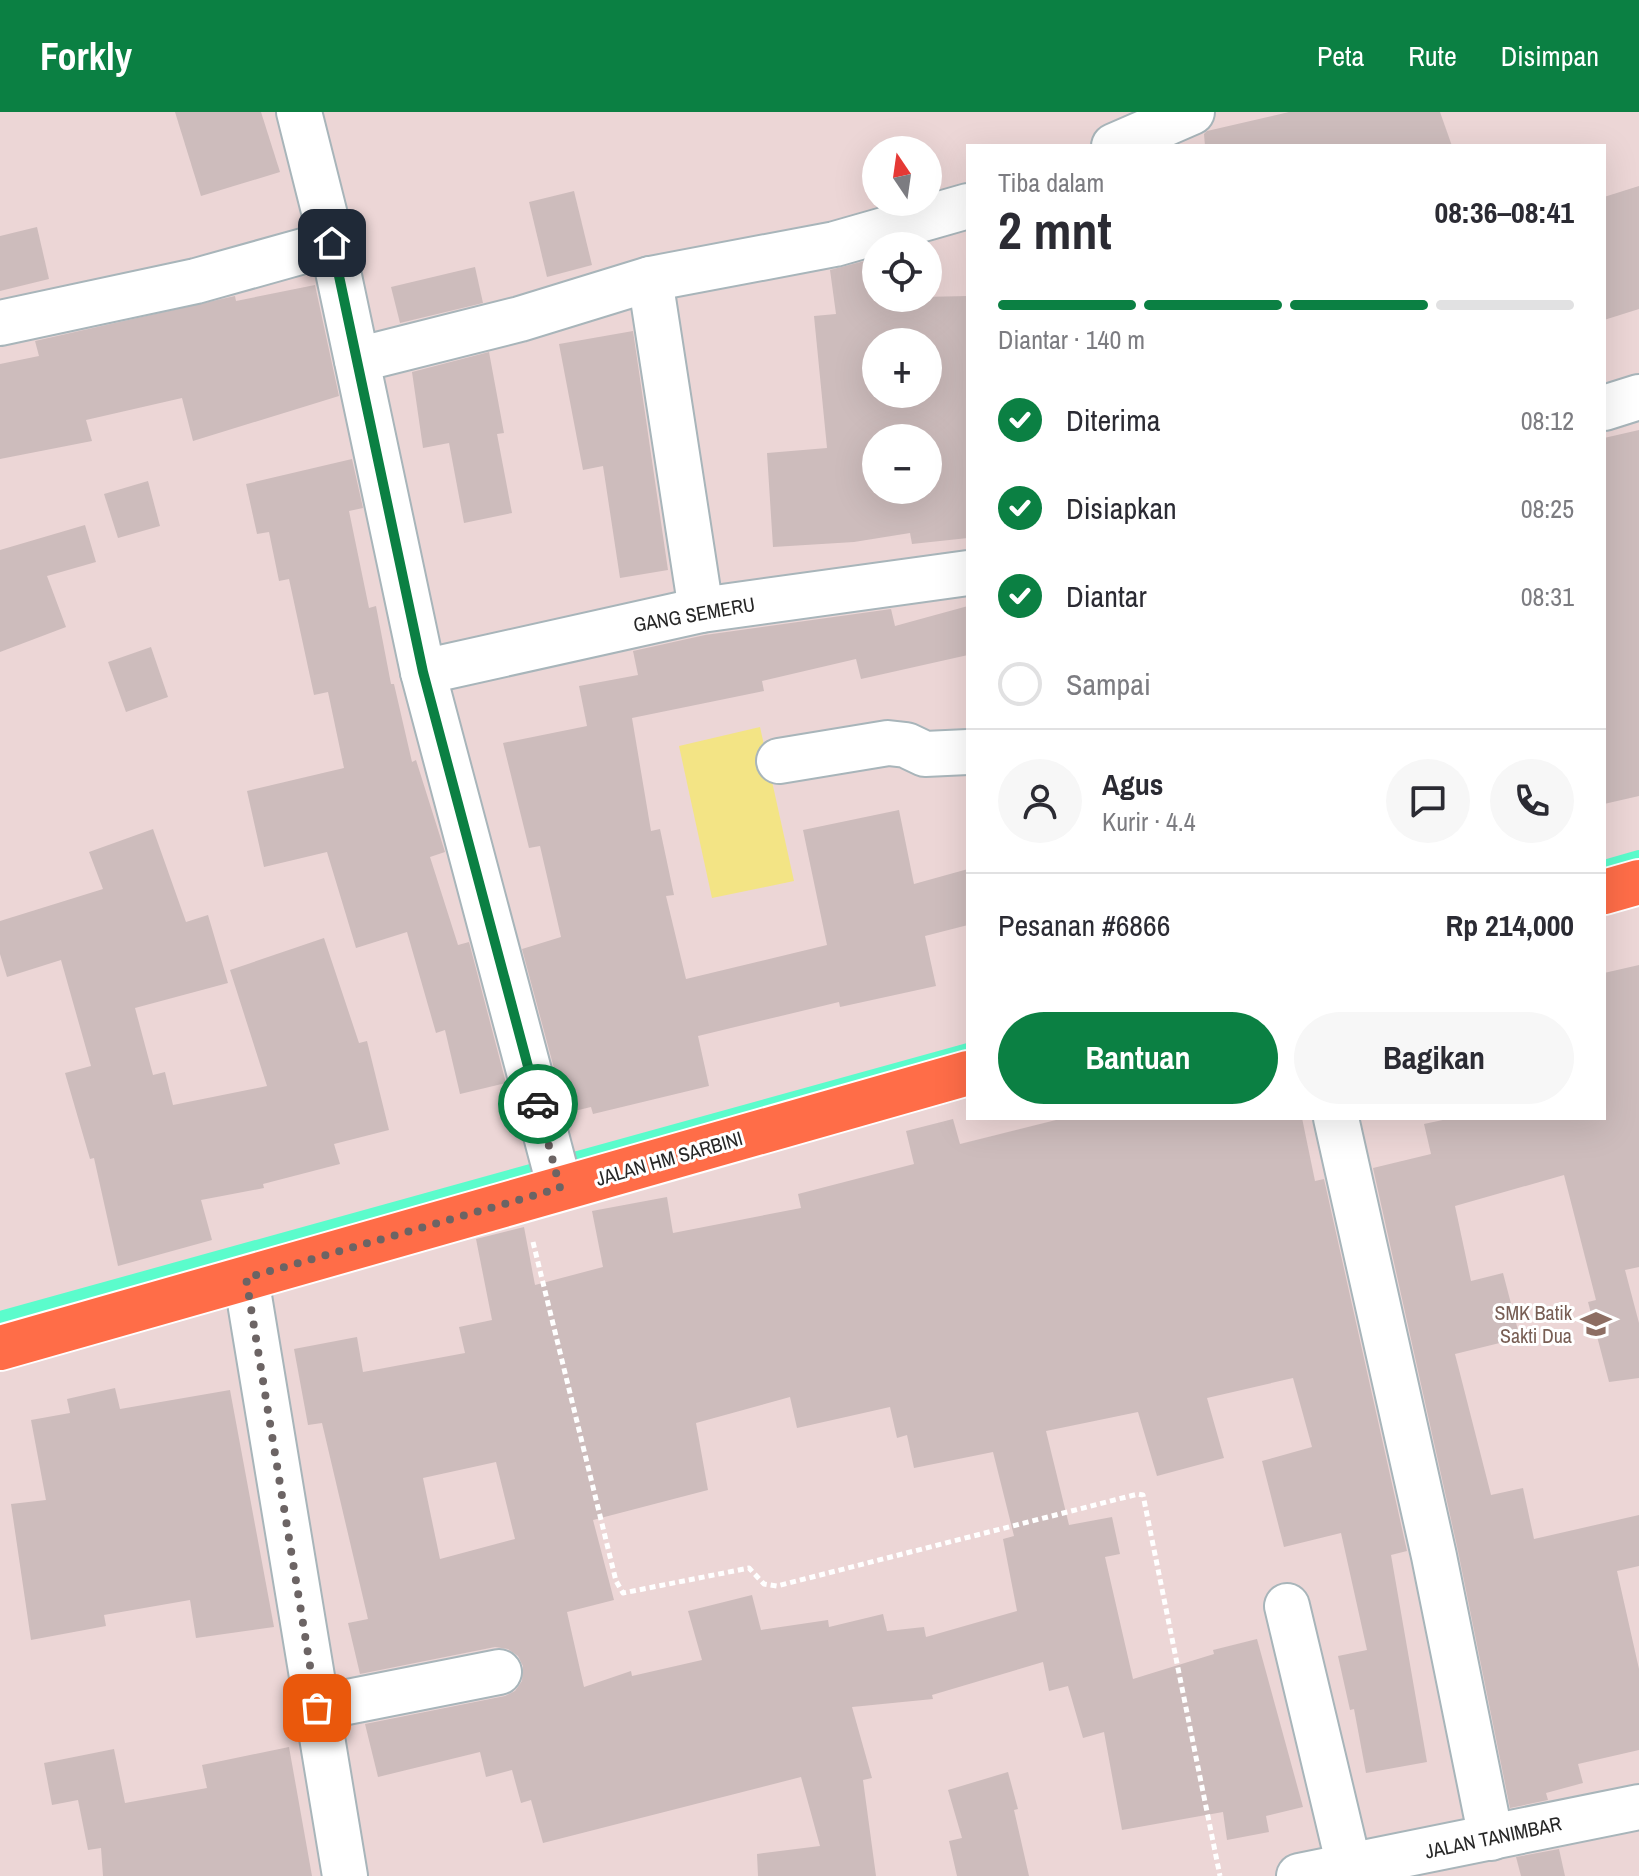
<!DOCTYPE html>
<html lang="id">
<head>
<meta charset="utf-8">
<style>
	body { margin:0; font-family:"Archivo Narrow",sans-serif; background:#f7f7f7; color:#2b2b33; height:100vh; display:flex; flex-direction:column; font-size:30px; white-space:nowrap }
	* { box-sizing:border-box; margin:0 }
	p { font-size:26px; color:#7c7c81 }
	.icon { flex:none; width:44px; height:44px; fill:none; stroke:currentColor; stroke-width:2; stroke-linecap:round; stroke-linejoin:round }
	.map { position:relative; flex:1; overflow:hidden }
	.details { position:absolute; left:966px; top:32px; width:640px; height:976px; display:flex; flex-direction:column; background:#fff; border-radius:0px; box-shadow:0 8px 32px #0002 }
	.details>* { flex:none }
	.needle { width:52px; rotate:347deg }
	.buttons { position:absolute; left:862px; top:24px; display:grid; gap:16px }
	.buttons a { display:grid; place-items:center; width:80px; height:80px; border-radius:50%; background:#fff; box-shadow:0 8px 32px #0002; font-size:40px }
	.pin { position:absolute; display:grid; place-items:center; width:68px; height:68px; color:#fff; margin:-34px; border-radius:16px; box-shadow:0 4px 12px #0006 }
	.courier { position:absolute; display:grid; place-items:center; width:80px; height:80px; margin:-40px; border:6px solid #0b8043; border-radius:50%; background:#fff; color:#222; box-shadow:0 2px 10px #0007 }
	.summary em { font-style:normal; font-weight:700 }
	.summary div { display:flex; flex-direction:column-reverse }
	.summary { display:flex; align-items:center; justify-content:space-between; height:136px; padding:0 32px }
	h1 { font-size:52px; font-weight:700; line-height:60px }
	.bar { display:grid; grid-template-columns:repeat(4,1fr); gap:12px 8px; align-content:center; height:96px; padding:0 32px }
	.bar i { height:10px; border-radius:6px; background:#e1e1e2 }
	.bar .selected { background:#0b8043 }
	.bar p { grid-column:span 4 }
	.line { display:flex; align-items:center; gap:20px; padding:0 32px; border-top:2px solid #e1e1e2 }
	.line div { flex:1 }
	.round { display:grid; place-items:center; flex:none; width:84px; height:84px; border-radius:42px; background:#f7f7f7 }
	ol { padding:0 32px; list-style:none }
	li { display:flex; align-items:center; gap:24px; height:88px }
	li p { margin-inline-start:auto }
	li .icon { padding:8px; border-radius:50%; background:#0b8043; color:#fff; stroke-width:4 }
	li:last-child { color:#7c7c81 }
	li i { width:44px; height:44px; border:4px solid #e1e1e2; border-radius:50% }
	.cta { display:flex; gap:16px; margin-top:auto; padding:16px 32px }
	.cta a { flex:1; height:92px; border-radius:48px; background:#0b8043; color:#fff; font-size:32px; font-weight:700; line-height:92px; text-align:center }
	.cta a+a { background:#f7f7f7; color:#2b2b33 }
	header { display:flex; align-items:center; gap:48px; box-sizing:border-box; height:112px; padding:0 40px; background:#0b8043; color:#fff }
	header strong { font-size:38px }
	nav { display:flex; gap:44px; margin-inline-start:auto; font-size:28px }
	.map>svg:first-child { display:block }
	.pitch { fill:#f3e485 }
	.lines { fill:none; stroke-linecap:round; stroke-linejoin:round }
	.stream { stroke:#5bfccc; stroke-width:14 }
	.building { fill:#cdbcbc; fill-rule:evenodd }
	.minor-casing { stroke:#a8b5ba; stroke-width:48 }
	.major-casing { stroke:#fff; stroke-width:48 }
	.path { stroke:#fff; stroke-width:5; stroke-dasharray:6 4; stroke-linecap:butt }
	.minor { stroke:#fff; stroke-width:44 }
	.major { stroke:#ff6d48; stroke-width:44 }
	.done { stroke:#6c6464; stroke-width:8; stroke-dasharray:0 14.4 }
	.route { stroke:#0b8043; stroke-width:10 }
	.labels { text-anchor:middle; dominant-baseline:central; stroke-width:6; stroke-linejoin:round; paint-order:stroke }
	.street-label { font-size:20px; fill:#272727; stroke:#fff }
	.education-label { font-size:20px; fill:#785e54; stroke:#fff; text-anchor:end }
</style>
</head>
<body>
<header>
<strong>Forkly</strong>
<nav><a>Peta</a><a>Rute</a><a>Disimpan</a></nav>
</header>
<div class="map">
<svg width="1639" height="1764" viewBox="0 0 1639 1764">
	<rect width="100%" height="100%" fill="#ecd6d6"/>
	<!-- pitch -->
	<polygon class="pitch" points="760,615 794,769 712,786 679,634"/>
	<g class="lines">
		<!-- stream -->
		<g class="stream">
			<polyline points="1604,755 1639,745"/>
			<polyline points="0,1206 968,938"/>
		</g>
	</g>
	<!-- building -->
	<g class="building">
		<polygon points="175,0 261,0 280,60 201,84"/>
		<polygon points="1289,0 1440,0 1452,34 1205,34 1204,22 1207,19"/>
		<polygon points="1639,74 1639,197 1604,208 1604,85"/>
		<polygon points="574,79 592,153 547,165 529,90"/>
		<polygon points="37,115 49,167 0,179 0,124"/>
		<path d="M876,146v40l92,-2v242l-56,6 -2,-11 -56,9 -81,5 -6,-94 60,-5 -13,-132 22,-2 -6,-44zM876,230h52v52h-52zM876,326h52v52h-52z"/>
		<polygon points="475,155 483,191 400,211 391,175"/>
		<polygon points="315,173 339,284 193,329 182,286 86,308 92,329 0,347 0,252 39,244 35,229 235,184 236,189"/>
		<polygon points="633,219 668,458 620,466 603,354 583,358 559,232"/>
		<polygon points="489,240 504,321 497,322 512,401 464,411 449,331 423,336 412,260"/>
		<polygon points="1639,318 1639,684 1604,692 1604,326"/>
		<polygon points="352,347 363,396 349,399 369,496 376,494 391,572 394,572 412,650 416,648 445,740 430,745 458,833 469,830 506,971 460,982 445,918 436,921 407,820 356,836 327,740 264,755 247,679 344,656 328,580 314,583 289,467 279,469 269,420 257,422 246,372"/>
		<polygon points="148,369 160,414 118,426 104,382"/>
		<polygon points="85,413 96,450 47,464 66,515 0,540 0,438"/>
		<polygon points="968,494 968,543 861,567 856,547 762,569 764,579 632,606 651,719 660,717 674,783 666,784 686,867 827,833 803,718 899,698 914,772 968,757 968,813 925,824 936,874 840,895 839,890 698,924 709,974 593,1002 591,995 566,1001 522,837 561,825 540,734 529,736 503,631 587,614 579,574 638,563 633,539 705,523 891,497 895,514"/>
		<polygon points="151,535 168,585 126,600 108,550"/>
		<polygon points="153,717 186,810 208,803 228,871 135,896 153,963 165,960 173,993 267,974 230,858 324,826 359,931 367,929 389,1018 334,1032 340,1052 263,1072 264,1076 201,1088 212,1128 118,1154 94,1046 90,1047 65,961 91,954 61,848 7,865 0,842 0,809 103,777 89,740"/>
		<polygon points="1639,853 1639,1155 1625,1158 1639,1211 1639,1266 1609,1270 1588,1190 1596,1188 1564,1063 1455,1094 1471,1169 1503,1161 1520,1226 1455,1242 1491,1383 1523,1376 1534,1427 1639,1403 1639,1454 1617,1459 1639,1557 1639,1638 1578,1652 1583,1671 1546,1681 1548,1688 1510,1696 1458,1439 1373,1056 1431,1042 1424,1012 1452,1006 1604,1006 1604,861"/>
		<path d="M1064,1006h238l13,63 9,-2 83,372 -16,4 36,207 -61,11 -12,-64 -4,1 -12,-54 29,-6 -26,-117 -57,14 -22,-86 50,-14 -19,-69 -86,20 17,60 -67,18 -19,-64 -92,19 23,94 43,-8 8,37 -15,3 28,122 81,-25 -1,-4 44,-11 46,168 -37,9 3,16 -42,8 -4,-28 -101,18 -18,-98 -21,6 -15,-52 -19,5 -6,-29 -111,33 1,4 -81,8 20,71 -9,2 13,96h-118l-1,-22 63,-8 -19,-69 -258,66 -12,-43 -10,3 -9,-33 -26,7 -6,-25 -102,25 -13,-53 140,-28 10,-5 7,-10 1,-15 -5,-10 -10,-7 -13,-2 -135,27 -12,-51 20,-4 -46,-196 -14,2 -14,-76 63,-12 6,35 102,-19 -6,-26 33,-7 -16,-81 48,-12 11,58 68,-18 -11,-56 75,-14 6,36 128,-25 -3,-14 116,-30 -8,-33 47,-12 7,25zM790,1285l7,31 93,-21 7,31 10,-3 7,33 79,-16 21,84 -11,3 14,72 -91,26 -2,-10 -37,4 -4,-17 -54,13 -1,-7 -67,10 -9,-35 -64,16 14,49 -70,16 -1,-5 -47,16 -17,-75 47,-12 -21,-80 115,-30 -12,-67zM496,1350l19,77 -75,20 -17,-81z"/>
		<polygon points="115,1276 120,1297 230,1278 274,1515 196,1526 190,1488 104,1503 106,1514 31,1528 11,1392 46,1388 31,1308 70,1301 67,1287"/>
		<polygon points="289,1635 312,1764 103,1764 101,1736 88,1738 78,1688 52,1693 44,1651 114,1637 125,1691 207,1676 202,1653"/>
		<polygon points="1008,1660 1018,1697 1014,1698 1029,1764 957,1764 949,1729 962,1726 948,1678"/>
		<polygon points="1559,1737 1565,1764 1521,1764 1516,1745"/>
	</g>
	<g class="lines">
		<!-- minor casing -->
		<g class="minor-casing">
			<g id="minor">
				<polyline points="299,0 332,131 423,560 560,1076"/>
				<polyline points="1114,34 1192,0"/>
				<polyline points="650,167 835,132 968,94"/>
				<polyline points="0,211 196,169 332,131"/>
				<polyline points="357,248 520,207 650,167 701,498"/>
				<polyline points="1604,296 1639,285"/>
				<polyline points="423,560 701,498 968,461"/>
				<polyline points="779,649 888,631 906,633 925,642 968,640"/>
				<polyline points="1336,1006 1434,1444 1491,1726"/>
				<polyline points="246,1166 345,1764"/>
				<polyline points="1287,1494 1349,1754"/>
				<polyline points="317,1596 499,1560"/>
				<polyline points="1299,1764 1639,1695"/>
			</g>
		</g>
		<!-- major casing -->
		<g class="major-casing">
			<g id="major">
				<polyline points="1604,780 1639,770"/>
				<polyline points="0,1236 968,961"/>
			</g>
		</g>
		<!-- path -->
		<polyline class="path" points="533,1130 616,1469 623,1481 749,1456 764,1472 777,1474 1138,1382 1143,1383 1220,1764"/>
		<!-- minor -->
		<use href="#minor" class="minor"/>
		<!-- major -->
		<use href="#major" class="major"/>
	</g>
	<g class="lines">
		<!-- done -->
		<polyline class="done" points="317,1596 246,1166 560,1076 538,992"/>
		<!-- route -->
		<polyline class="route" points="332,131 423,560 538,992"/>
	</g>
	<!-- icons -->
	<defs>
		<g id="school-bare" transform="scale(2.4)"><path d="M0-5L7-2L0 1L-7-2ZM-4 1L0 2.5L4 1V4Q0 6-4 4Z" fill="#8d6e63" stroke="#fff" stroke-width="2.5" paint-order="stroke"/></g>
	</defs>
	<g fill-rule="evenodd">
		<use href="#school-bare" x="1596" y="1212"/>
	</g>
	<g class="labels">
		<!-- street labels -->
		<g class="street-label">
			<text transform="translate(694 502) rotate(-10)">GANG SEMERU</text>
			<text transform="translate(669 1046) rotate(-16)">JALAN HM SARBINI</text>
			<text transform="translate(1493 1725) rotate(-12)">JALAN TANIMBAR</text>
		</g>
		<!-- education labels -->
		<g class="education-label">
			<text x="1572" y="1200">SMK Batik<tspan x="1572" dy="23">Sakti Dua</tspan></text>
		</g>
	</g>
</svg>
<div class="buttons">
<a><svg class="needle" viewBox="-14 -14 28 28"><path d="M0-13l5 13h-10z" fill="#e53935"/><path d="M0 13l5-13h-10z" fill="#7c7c81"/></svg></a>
<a><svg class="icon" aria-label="locate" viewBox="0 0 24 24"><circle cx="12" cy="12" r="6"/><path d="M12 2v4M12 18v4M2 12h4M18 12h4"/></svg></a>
<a>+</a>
<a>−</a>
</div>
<div class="pin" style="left:317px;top:1596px;background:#ea580c"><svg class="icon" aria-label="bag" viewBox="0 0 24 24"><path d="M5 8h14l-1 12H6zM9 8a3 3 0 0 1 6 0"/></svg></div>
<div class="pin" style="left:332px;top:131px;background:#1f2937"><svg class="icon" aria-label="home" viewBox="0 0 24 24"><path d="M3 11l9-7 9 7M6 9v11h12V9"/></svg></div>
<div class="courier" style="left:538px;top:992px"><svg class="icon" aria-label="car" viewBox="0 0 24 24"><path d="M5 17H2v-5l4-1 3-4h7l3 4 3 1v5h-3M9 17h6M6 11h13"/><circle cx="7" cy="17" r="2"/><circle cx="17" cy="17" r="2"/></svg></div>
<section class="details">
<div class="summary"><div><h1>2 mnt</h1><p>Tiba dalam</p></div><em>08:36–08:41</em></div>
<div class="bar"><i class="selected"></i><i class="selected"></i><i class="selected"></i><i></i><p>Diantar · 140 m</p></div>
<ol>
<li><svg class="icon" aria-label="check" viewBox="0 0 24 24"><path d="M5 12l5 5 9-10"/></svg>Diterima<p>08:12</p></li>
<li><svg class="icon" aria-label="check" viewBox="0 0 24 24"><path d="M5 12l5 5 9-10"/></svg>Disiapkan<p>08:25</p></li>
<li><svg class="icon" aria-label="check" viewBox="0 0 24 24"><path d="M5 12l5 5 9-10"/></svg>Diantar<p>08:31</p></li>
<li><i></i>Sampai</li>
</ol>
<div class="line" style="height:144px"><a class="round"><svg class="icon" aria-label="person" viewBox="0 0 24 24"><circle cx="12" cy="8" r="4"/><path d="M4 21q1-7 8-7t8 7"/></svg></a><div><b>Agus</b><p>Kurir · 4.4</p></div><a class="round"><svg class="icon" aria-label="chat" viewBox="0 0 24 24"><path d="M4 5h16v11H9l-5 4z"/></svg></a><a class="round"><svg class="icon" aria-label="phone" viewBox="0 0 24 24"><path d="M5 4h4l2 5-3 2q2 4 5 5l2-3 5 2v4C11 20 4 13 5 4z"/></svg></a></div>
<div class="line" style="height:104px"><div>Pesanan #6866</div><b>Rp 214,000</b></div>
<div class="cta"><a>Bantuan</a><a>Bagikan</a></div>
</section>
</div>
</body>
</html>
